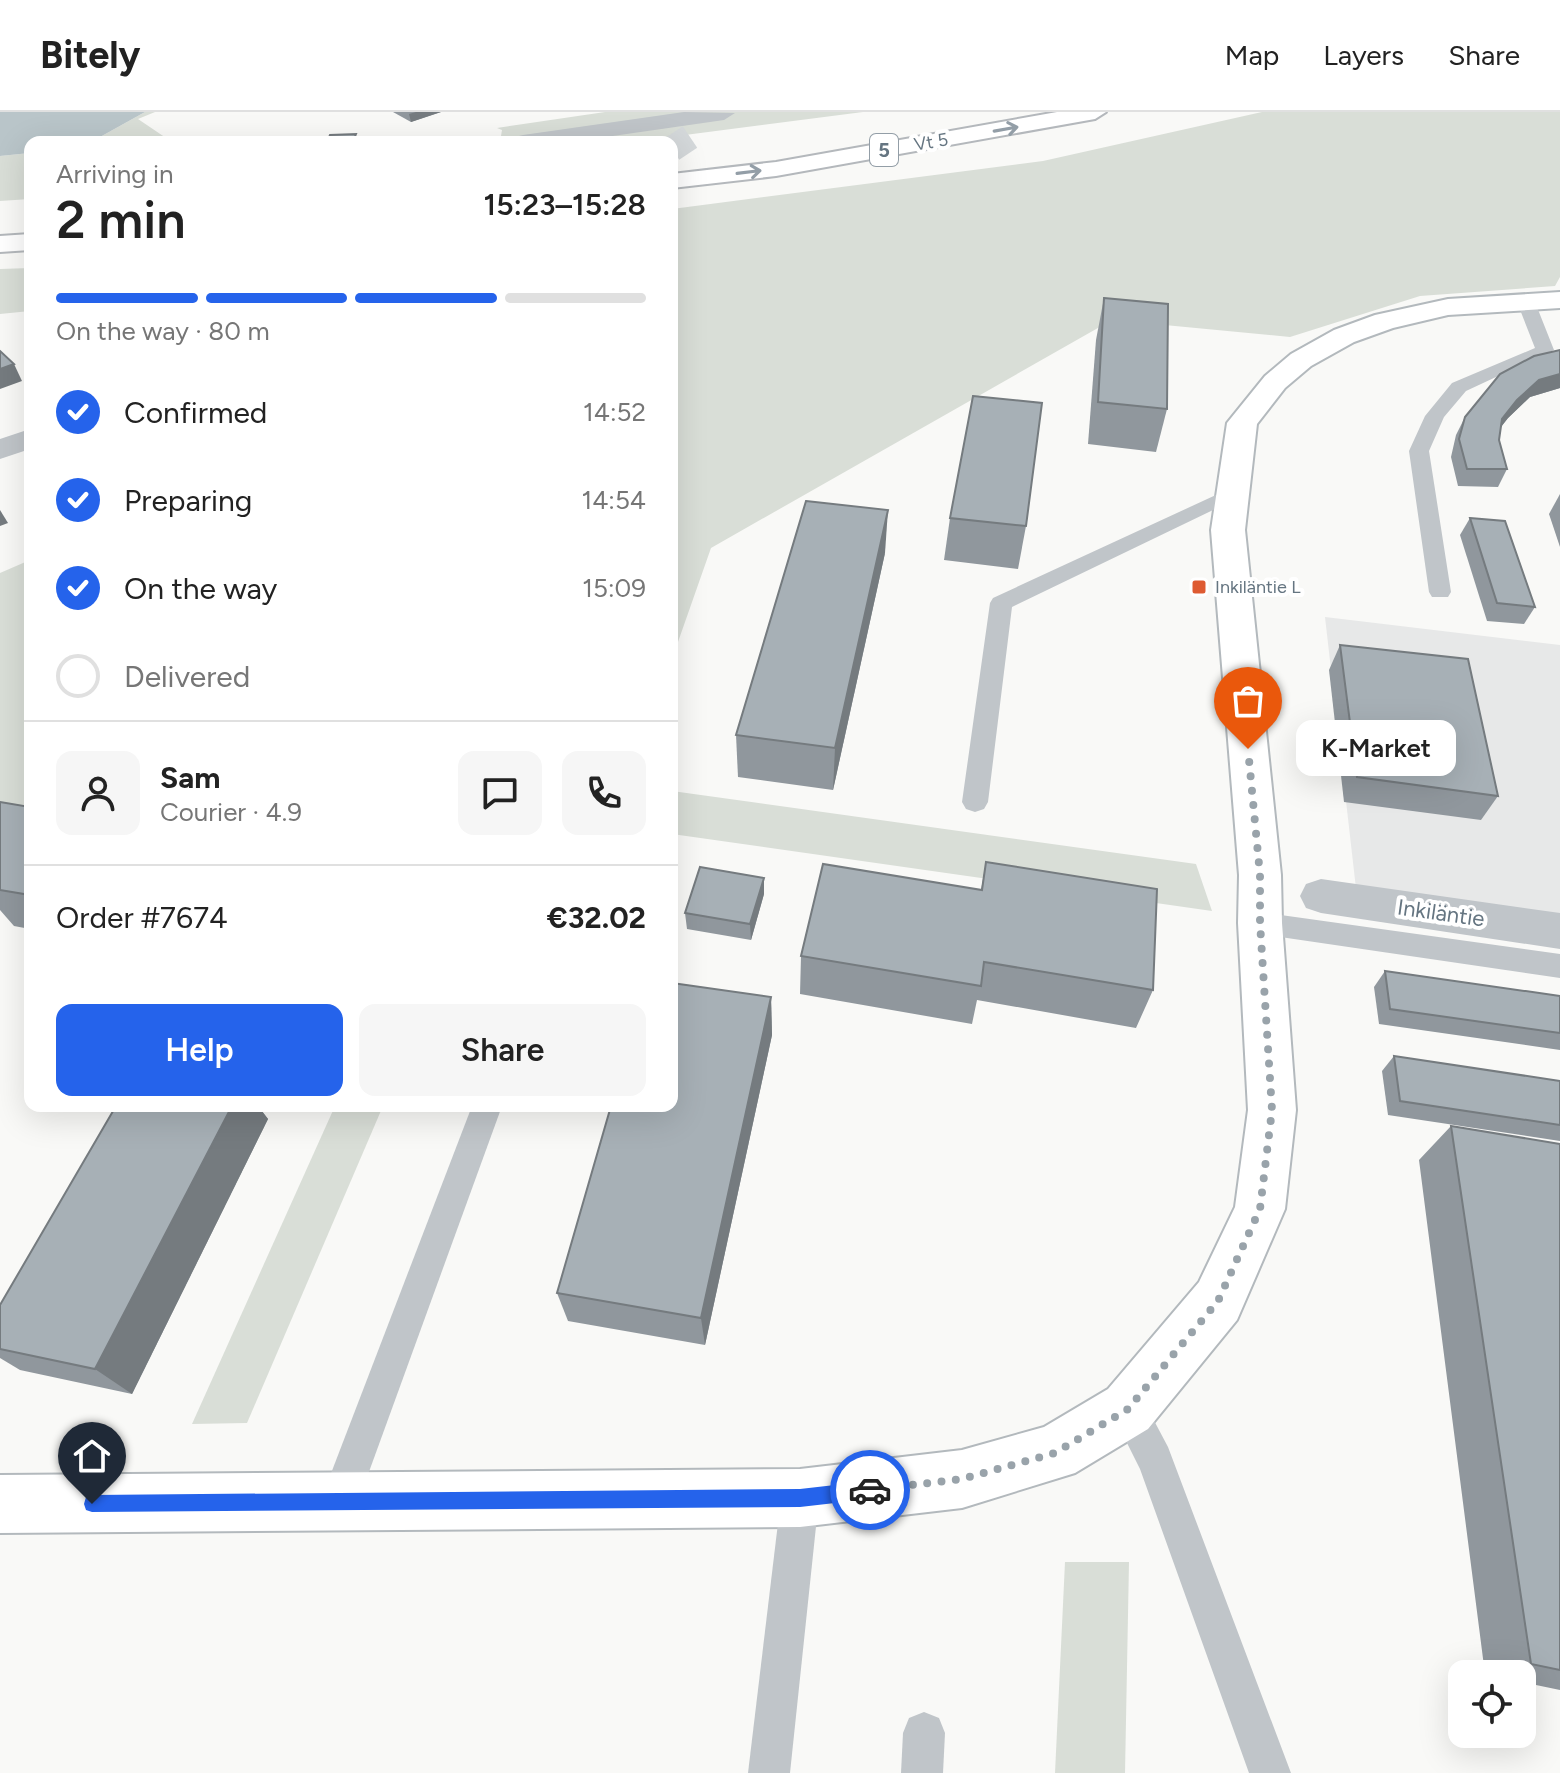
<!DOCTYPE html>
<html lang="en">
<head>
<meta charset="utf-8">
<style>
	body { margin:0; font-family:Figtree,sans-serif; background:#f6f6f6; color:#222; height:100vh; display:flex; flex-direction:column; font-size:30px; white-space:nowrap }
	* { box-sizing:border-box; margin:0 }
	p { font-size:26px; color:#767676 }
	.icon { flex:none; width:44px; height:44px; fill:none; stroke:currentColor; stroke-width:2; stroke-linecap:round; stroke-linejoin:round }
	.map { position:relative; flex:1; overflow:hidden }
	.drawer { position:absolute; left:24px; top:24px; width:654px; height:976px; display:flex; flex-direction:column; background:#fff; border-radius:16px; box-shadow:0 8px 32px #0002 }
	.drawer>* { flex:none }
	.fabs { position:absolute; left:1448px; top:1548px; display:grid; gap:16px }
	.fabs a { display:grid; place-items:center; width:88px; height:88px; border-radius:16px; background:#fff; box-shadow:0 8px 32px #0002; font-size:40px }
	.pin { position:absolute; display:grid; place-items:center; width:68px; height:68px; color:#fff; margin:-82px -34px; border-radius:50% 50% 50% 0; rotate:-45deg; box-shadow:0 0 8px #0007 }
	.pin .icon { rotate:45deg }
	.courier { position:absolute; display:grid; place-items:center; width:80px; height:80px; margin:-40px; border:6px solid #2563eb; border-radius:50%; background:#fff; color:#222; box-shadow:0 2px 10px #0007 }
	.bubble { position:absolute; height:56px; border-radius:16px; background:#fff; box-shadow:0 8px 32px #0002; font-size:26px; font-weight:600; line-height:56px; text-align:center }
	.head em { font-style:normal; font-weight:600 }
	.head div { display:flex; flex-direction:column-reverse }
	.head { display:flex; align-items:center; justify-content:space-between; height:136px; padding:0 32px }
	h1 { font-size:52px; font-weight:600; line-height:60px }
	.bar { display:grid; grid-template-columns:repeat(4,1fr); gap:12px 8px; align-content:center; height:96px; padding:0 32px }
	.bar i { height:10px; border-radius:6px; background:#e0e0e0 }
	.bar .selected { background:#2563eb }
	.bar p { grid-column:span 4 }
	.line { display:flex; align-items:center; gap:20px; padding:0 32px; border-top:2px solid #e0e0e0 }
	.line div { flex:1 }
	.round { display:grid; place-items:center; flex:none; width:84px; height:84px; border-radius:16px; background:#f6f6f6 }
	ol { padding:0 32px; list-style:none }
	li { display:flex; align-items:center; gap:24px; height:88px }
	li p { margin-inline-start:auto }
	li .icon { padding:8px; border-radius:50%; background:#2563eb; color:#fff; stroke-width:4 }
	li:last-child { color:#767676 }
	li i { width:44px; height:44px; border:4px solid #e0e0e0; border-radius:50% }
	.button { display:flex; gap:16px; margin-top:auto; padding:16px 32px }
	.button a { flex:1; height:92px; border-radius:16px; background:#2563eb; color:#fff; font-size:32px; font-weight:600; line-height:92px; text-align:center }
	.button a+a { background:#f6f6f6; color:#222 }
	header { display:flex; align-items:center; gap:48px; box-sizing:border-box; height:112px; padding:0 40px; background:#fff; border-bottom:2px solid #e0e0e0 }
	header strong { font-size:38px }
	nav { display:flex; gap:44px; margin-inline-start:auto; font-size:28px }
	.map>svg:first-child { display:block }
	.built { fill:#e7e8e8 }
	.green { fill:#d9ded7 }
	.water { fill:#b9c5c9 }
	.lines { fill:none; stroke-linecap:round; stroke-linejoin:round }
	.street-tunnel { stroke:#d4d8da; stroke-width:26; stroke-dasharray:26 13; stroke-linecap:butt }
	.secondary-casing { stroke:#b3b9bd; stroke-width:4 }
	.highway-casing { stroke:#b4b8bc; stroke-width:4 }
	.lane { fill:#c0c5c9; fill-rule:evenodd }
	.street { fill:#c0c5c9; fill-rule:evenodd }
	.secondary { fill:#fff; fill-rule:evenodd }
	.highway { fill:#fff; fill-rule:evenodd }
	.wall { fill:#90979d }
	.shaded-wall { fill:#757b7f }
	.building { fill:#a7b0b6; stroke:#757b7f; stroke-width:2 }
	.oneway { stroke:#939ea7 }
	.route { fill:#2563eb }
	.done { stroke:#99a3aa; stroke-width:8; stroke-dasharray:0 14.4 }
	.poi-dot { fill:#de5b32; stroke:#fff; stroke-width:3 }
	.labels { text-anchor:middle; dominant-baseline:central; stroke-width:8; stroke-linejoin:round; paint-order:stroke }
	.far-street-label { font-size:18px; fill:#657581; stroke:#fff }
	.far-poi-label { font-size:18px; fill:#657581; stroke:#fff; text-anchor:start }
	.shield { fill:#fff; stroke:#939ea7; stroke-width:2 }
	.shield-label { font-size:20px; font-weight:bold; fill:#657581 }
	.street-label { font-size:22px; fill:#657581; stroke:#fff }
</style>
</head>
<body>
<header>
<strong>Bitely</strong>
<nav><a>Map</a><a>Layers</a><a>Share</a></nav>
</header>
<div class="map">
<svg width="1560" height="1661" viewBox="0 0 1560 1661">
	<rect width="100%" height="100%" fill="#f9f9f7"/>
	<!-- built -->
	<polygon class="built" points="1325,505 1560,533 1560,823 1358,794"/>
	<!-- green -->
	<g class="green">
		<polygon points="145,0 155,0 138,7 172,30 91,30"/>
		<polygon points="605,0 863,0 631,30 500,30 502,18 497,16"/>
		<polygon points="1262,0 1560,0 1560,165 1555,174 1420,184 1290,225 1112,208 711,436 672,547 672,97 1043,49"/>
		<polygon points="30,41 30,87 0,89 0,44"/>
		<polygon points="30,156 30,199 0,202 0,157"/>
		<polygon points="30,448 30,695 0,690 0,461"/>
		<polygon points="672,679 1196,752 1212,799 672,722"/>
		<polygon points="335,994 383,994 247,1311 192,1312"/>
		<polygon points="1065,1450 1129,1450 1125,1661 1055,1661"/>
	</g>
	<!-- water -->
	<polygon class="water" points="0,0 145,0 91,30 30,30 30,41 0,44"/>
	<g class="lines">
		<!-- street-tunnel -->
		<polyline class="street-tunnel" points="672,37 690,25"/>
		<!-- secondary casing -->
		<g class="secondary-casing">
			<polygon id="secondary" points="1560,180 1560,196 1448,203 1393,216 1354,230 1311,254 1285,276 1257,312 1245,418 1281,763 1282,811 1296,998 1285,1097 1237,1208 1148,1317 1075,1361 962,1396 800,1415 0,1421 0,1363 800,1357 962,1338 1044,1315 1108,1277 1199,1170 1235,1095 1248,998 1238,811 1239,763 1211,418 1227,311 1265,264 1291,242 1334,218 1375,203 1448,187"/>
		</g>
		<!-- highway casing -->
		<g class="highway-casing">
			<g id="highway">
				<polygon points="1057,0 1106,0 1095,7 776,64 672,76 672,62 776,50"/>
				<polygon points="30,122 30,138 0,140 0,124"/>
			</g>
		</g>
		<!-- lane -->
		<g class="lane">
			<polygon points="1526,185 1535,190 1554,238 1466,279 1444,305 1429,339 1451,480 1448,485 1432,485 1429,480 1409,339 1425,304 1452,271 1535,236 1517,190"/>
			<polygon points="1231,376 1238,378 1241,382 1238,386 1012,495 988,690 984,697 975,700 966,697 962,690 990,491 993,486"/>
			<polygon points="1260,800 1560,842 1560,866 1260,822 1250,819 1246,811 1250,803"/>
			<polygon points="472,994 502,994 358,1390 352,1403 339,1409 326,1403 320,1390"/>
			<polygon points="1128,1279 1141,1284 1168,1335 1291,1661 1249,1661 1140,1357 1110,1297 1115,1284"/>
			<polygon points="800,1367 813,1373 819,1386 790,1661 748,1661 781,1386 787,1373"/>
			<polygon points="924,1600 939,1606 945,1621 943,1661 901,1661 903,1621 909,1606"/>
		</g>
		<!-- street -->
		<g class="street">
			<polygon points="684,0 735,1 724,8 571,30 511,30 515,25 523,23"/>
			<polygon points="30,317 30,337 0,347 0,327"/>
			<polygon points="1321,767 1560,801 1560,837 1321,801 1306,796 1300,784 1306,772"/>
		</g>
		<!-- secondary -->
		<use href="#secondary" class="secondary"/>
		<!-- highway -->
		<use href="#highway" class="highway"/>
	</g>
	<!-- wall -->
	<g class="wall">
		<polygon points="393,0 441,0 411,10"/>
		<polygon points="1104,186 1167,297 1156,340 1088,332 1096,228"/>
		<polygon points="1560,238 1560,276 1530,285 1508,306 1501,315 1499,328 1507,357 1498,375 1458,374 1451,345 1456,323 1465,305"/>
		<polygon points="1560,382 1560,435 1549,402"/>
		<polygon points="950,406 1026,414 1018,457 944,448"/>
		<polygon points="1470,406 1535,495 1524,512 1487,509 1460,423"/>
		<polygon points="885,441 833,678 738,665 736,623"/>
		<polygon points="1340,533 1498,684 1481,708 1344,690 1329,558"/>
		<polygon points="0,690 30,695 30,817 14,814 0,798"/>
		<polygon points="986,750 1153,878 1136,916 977,888 972,912 800,882 801,844 981,778"/>
		<polygon points="764,782 751,828 687,817 685,801"/>
		<polygon points="1385,859 1560,884 1560,938 1379,912 1374,875"/>
		<polygon points="771,885 772,923 705,1233 568,1209 557,1181"/>
		<polygon points="1394,944 1560,969 1560,1029 1388,1003 1382,959"/>
		<polygon points="116,994 258,994 268,1007 132,1282 20,1258 0,1246 0,1193"/>
		<polygon points="1451,1014 1560,1032 1560,1578 1522,1570 1522,1562 1485,1562 1419,1048"/>
	</g>
	<!-- shaded-wall -->
	<g class="shaded-wall">
		<polygon points="416,0 441,0 411,10 409,2"/>
		<polygon points="14,252 22,269 0,277 0,257"/>
		<polygon points="1560,262 1560,276 1530,285 1508,306 1493,325 1502,307 1517,288 1539,268"/>
		<polygon points="0,398 8,411 0,414"/>
		<polygon points="888,398 885,441 833,678 835,636"/>
		<polygon points="764,766 764,782 751,828 750,812"/>
		<polygon points="771,885 772,923 705,1233 701,1206"/>
		<polygon points="232,994 258,994 268,1007 132,1282 95,1257"/>
	</g>
	<!-- building -->
	<g class="building">
		<polygon points="356,22 353,30 327,30 330,23"/>
		<polygon points="1104,186 1168,192 1167,297 1098,290"/>
		<polygon points="1560,238 1560,262 1539,268 1517,288 1502,307 1499,328 1507,357 1467,357 1459,327 1465,305 1500,262 1534,244"/>
		<polygon points="0,239 14,252 0,257"/>
		<polygon points="973,284 1042,291 1026,414 950,406"/>
		<polygon points="806,389 888,398 835,636 736,623"/>
		<polygon points="1470,406 1505,409 1535,495 1497,491"/>
		<polygon points="1340,533 1468,547 1498,684 1357,665"/>
		<polygon points="0,690 30,695 30,783 0,778"/>
		<polygon points="986,750 1157,777 1153,878 984,850 981,874 801,844 823,752 982,778"/>
		<polygon points="700,755 764,766 750,812 685,801"/>
		<polygon points="1385,859 1560,884 1560,921 1390,897"/>
		<polygon points="672,871 771,885 701,1206 557,1181 611,994 672,994"/>
		<polygon points="1394,944 1560,969 1560,1013 1400,989"/>
		<polygon points="116,994 232,994 95,1257 0,1237 0,1193"/>
		<polygon points="1451,1014 1560,1032 1560,1558 1531,1552"/>
	</g>
	<!-- one-way arrows -->
	<defs><path id="oneway-shaft" d="M-6 0H5M1.5-3L5.5 0L1.5 3" fill="none" stroke-width="1.6" stroke-linecap="round" stroke-linejoin="round" transform="scale(2)"/></defs>
	<g class="oneway">
		<use href="#oneway-shaft" transform="translate(1006 17) rotate(-10)"/>
		<use href="#oneway-shaft" transform="translate(749 60) rotate(-7)"/>
	</g>
	<!-- route -->
	<polygon class="route" points="870,1369 876,1372 879,1378 876,1384 870,1387 800,1395 92,1400 86,1398 84,1392 86,1385 92,1383 800,1377"/>
	<g class="lines">
		<!-- done -->
		<polyline class="done" points="870,1378 962,1367 1055,1341 1128,1297 1218,1189 1260,1097 1272,998 1260,811 1260,763 1248,637"/>
	</g>
	<!-- markers -->
	<rect class="poi-dot" x="1191" y="467" width="16" height="16" rx="4"/>
	<g class="labels">
		<!-- far-street labels -->
		<g class="far-street-label">
			<text transform="translate(931 30) rotate(-10)">Vt 5</text>
		</g>
		<!-- far-poi labels -->
		<g class="far-poi-label">
			<text x="1215" y="475">Inkiläntie L</text>
		</g>
		<!-- shield labels -->
		<rect class="shield" x="870" y="22" width="28" height="32" rx="6"/>
		<g class="shield-label">
			<text x="884" y="38">5</text>
		</g>
		<!-- street labels -->
		<g class="street-label">
			<text transform="translate(1441 801) rotate(8)">Inkiläntie</text>
		</g>
	</g>
</svg>
<div class="fabs">
<a><svg class="icon" aria-label="locate" viewBox="0 0 24 24"><circle cx="12" cy="12" r="6"/><path d="M12 2v4M12 18v4M2 12h4M18 12h4"/></svg></a>
</div>
<div class="pin" style="left:1248px;top:637px;background:#ea580c"><svg class="icon" aria-label="bag" viewBox="0 0 24 24"><path d="M5 8h14l-1 12H6zM9 8a3 3 0 0 1 6 0"/></svg></div>
<div class="pin" style="left:92px;top:1392px;background:#1f2937"><svg class="icon" aria-label="home" viewBox="0 0 24 24"><path d="M3 11l9-7 9 7M6 9v11h12V9"/></svg></div>
<div class="courier" style="left:870px;top:1378px"><svg class="icon" aria-label="car" viewBox="0 0 24 24"><path d="M5 17H2v-5l4-1 3-4h7l3 4 3 1v5h-3M9 17h6M6 11h13"/><circle cx="7" cy="17" r="2"/><circle cx="17" cy="17" r="2"/></svg></div>
<div class="bubble" style="left:1296px;top:608px;width:160px">K-Market</div>
<section class="drawer">
<div class="head"><div><h1>2 min</h1><p>Arriving in</p></div><em>15:23–15:28</em></div>
<div class="bar"><i class="selected"></i><i class="selected"></i><i class="selected"></i><i></i><p>On the way · 80 m</p></div>
<ol>
<li><svg class="icon" aria-label="check" viewBox="0 0 24 24"><path d="M5 12l5 5 9-10"/></svg>Confirmed<p>14:52</p></li>
<li><svg class="icon" aria-label="check" viewBox="0 0 24 24"><path d="M5 12l5 5 9-10"/></svg>Preparing<p>14:54</p></li>
<li><svg class="icon" aria-label="check" viewBox="0 0 24 24"><path d="M5 12l5 5 9-10"/></svg>On the way<p>15:09</p></li>
<li><i></i>Delivered</li>
</ol>
<div class="line" style="height:144px"><a class="round"><svg class="icon" aria-label="person" viewBox="0 0 24 24"><circle cx="12" cy="8" r="4"/><path d="M4 21q1-7 8-7t8 7"/></svg></a><div><b>Sam</b><p>Courier · 4.9</p></div><a class="round"><svg class="icon" aria-label="chat" viewBox="0 0 24 24"><path d="M4 5h16v11H9l-5 4z"/></svg></a><a class="round"><svg class="icon" aria-label="phone" viewBox="0 0 24 24"><path d="M5 4h4l2 5-3 2q2 4 5 5l2-3 5 2v4C11 20 4 13 5 4z"/></svg></a></div>
<div class="line" style="height:104px"><div>Order #7674</div><b>€32.02</b></div>
<div class="button"><a>Help</a><a>Share</a></div>
</section>
</div>
</body>
</html>
